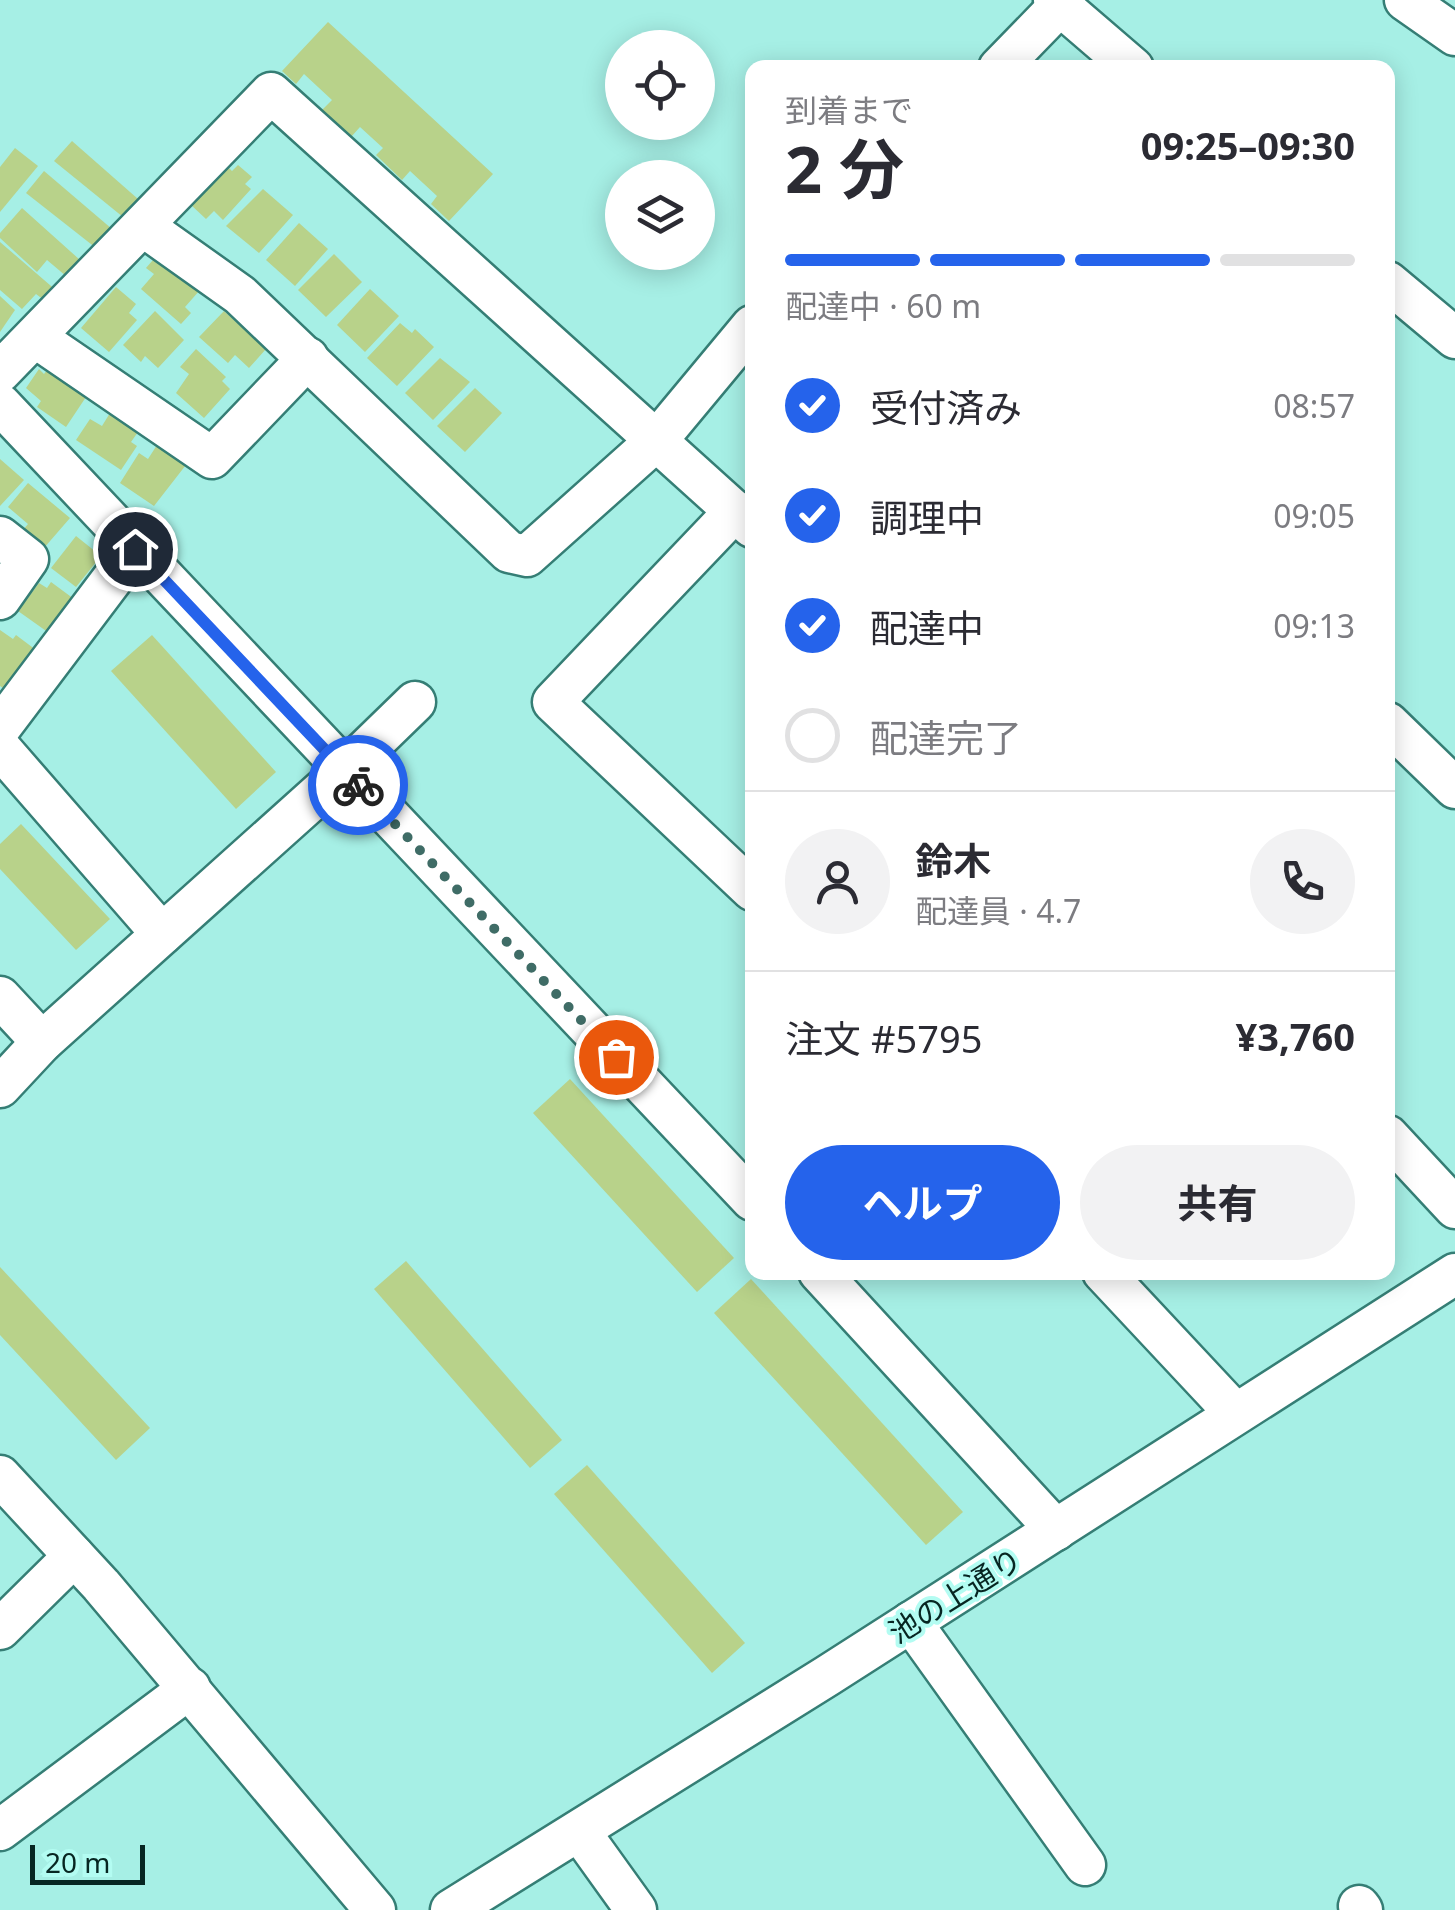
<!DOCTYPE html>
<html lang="ja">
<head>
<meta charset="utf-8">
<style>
	body { margin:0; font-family:"Noto Sans","Noto Sans JP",sans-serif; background:#f2f2f3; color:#2b2b33; height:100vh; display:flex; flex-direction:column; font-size:38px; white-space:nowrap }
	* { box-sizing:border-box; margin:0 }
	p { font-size:32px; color:#7c7c81 }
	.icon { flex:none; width:55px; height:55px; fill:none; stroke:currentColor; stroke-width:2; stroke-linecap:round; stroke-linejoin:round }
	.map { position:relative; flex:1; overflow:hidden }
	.drawer { position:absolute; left:745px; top:60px; width:650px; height:1220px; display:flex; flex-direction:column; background:#fff; border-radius:20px; box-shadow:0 5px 25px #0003 }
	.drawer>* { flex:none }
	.controls { position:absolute; left:605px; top:30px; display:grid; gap:20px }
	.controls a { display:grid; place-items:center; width:110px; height:110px; border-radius:50%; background:#fff; box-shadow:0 5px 25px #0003; font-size:50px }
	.scale { position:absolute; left:30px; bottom:25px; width:115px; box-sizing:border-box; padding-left:10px; border:5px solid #072622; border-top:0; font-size:28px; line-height:35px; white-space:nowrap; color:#072622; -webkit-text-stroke:8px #b3fcf2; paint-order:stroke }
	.pin { position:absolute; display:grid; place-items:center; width:85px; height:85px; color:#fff; margin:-42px; border:5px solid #fff; border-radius:50%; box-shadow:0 2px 10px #0007 }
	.courier { position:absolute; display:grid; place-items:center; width:100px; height:100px; margin:-50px; border:8px solid #2563eb; border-radius:50%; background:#fff; color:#222; box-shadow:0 2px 12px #0007 }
	.overview em { font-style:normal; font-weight:700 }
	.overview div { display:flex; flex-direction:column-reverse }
	.overview { display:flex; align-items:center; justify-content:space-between; height:170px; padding:0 40px }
	h1 { font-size:65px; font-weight:700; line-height:75px }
	.bar { display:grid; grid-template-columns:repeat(4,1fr); gap:15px 10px; align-content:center; height:120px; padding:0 40px }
	.bar i { height:12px; border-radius:8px; background:#e1e1e2 }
	.bar .active { background:#2563eb }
	.bar p { grid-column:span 4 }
	.line { display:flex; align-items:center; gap:25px; padding:0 40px; border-top:2px solid #e1e1e2 }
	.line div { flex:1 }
	.round { display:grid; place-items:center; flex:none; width:105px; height:105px; border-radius:52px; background:#f2f2f3 }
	ol { padding:0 40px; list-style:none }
	li { display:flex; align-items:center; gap:30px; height:110px }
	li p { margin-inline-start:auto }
	li .icon { padding:10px; border-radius:50%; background:#2563eb; color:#fff; stroke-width:4 }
	li:last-child { color:#7c7c81 }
	li i { width:55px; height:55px; border:5px solid #e1e1e2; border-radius:50% }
	.primary-button { display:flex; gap:20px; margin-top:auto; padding:20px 40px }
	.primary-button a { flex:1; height:115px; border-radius:60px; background:#2563eb; color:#fff; font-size:40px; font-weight:700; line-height:115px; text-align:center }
	.primary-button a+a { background:#f2f2f3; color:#2b2b33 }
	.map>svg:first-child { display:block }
	.building { fill:#b8d28a }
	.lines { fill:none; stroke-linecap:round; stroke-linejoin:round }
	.minor-casing { stroke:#357e75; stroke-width:45 }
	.minor { stroke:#fff; stroke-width:40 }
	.done { stroke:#3f6c66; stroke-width:10; stroke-dasharray:0 18 }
	.route { stroke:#2563eb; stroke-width:12 }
	.labels { text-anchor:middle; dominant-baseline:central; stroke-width:8; stroke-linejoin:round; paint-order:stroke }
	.street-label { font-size:30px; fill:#072622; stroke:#b3fcf2 }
</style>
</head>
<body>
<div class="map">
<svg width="1455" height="1910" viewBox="0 0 1455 1910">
	<rect width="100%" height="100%" fill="#a6efe5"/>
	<!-- building -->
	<g class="building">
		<polygon points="328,22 493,174 449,221 431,204 437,196 410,171 402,180 376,155 383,148 360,127 351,137 322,110 332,100 304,74 296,84 282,71"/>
		<polygon points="72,141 138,199 123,217 54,161"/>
		<polygon points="15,148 38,166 0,212 0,167"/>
		<polygon points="226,165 232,171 238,165 252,177 245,184 251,189 223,220 214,211 206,219 190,204"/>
		<polygon points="44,171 112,229 96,248 26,193"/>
		<polygon points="263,189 293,215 259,253 226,226"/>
		<polygon points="22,208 80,260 66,276 47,260 37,272 0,238 0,233"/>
		<polygon points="299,223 328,249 295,286 266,260"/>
		<polygon points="0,242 58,292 48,303 36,294 22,309 0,290"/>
		<polygon points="159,253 200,290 185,307 191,313 181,324 141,289 154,274 146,268"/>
		<polygon points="334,254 362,282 326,317 298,290"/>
		<polygon points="116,287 136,304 129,313 137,320 109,352 81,328"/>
		<polygon points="370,289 399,316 365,352 337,325"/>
		<polygon points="0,296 15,310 0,332"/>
		<polygon points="155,311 184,340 158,368 145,356 141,362 123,345"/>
		<polygon points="224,311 266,349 249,368 235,355 228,363 199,337"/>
		<polygon points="400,323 412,333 415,329 434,347 397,386 367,358"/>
		<polygon points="196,349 226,377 222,381 230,389 204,418 176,393 189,374 180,367"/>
		<polygon points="440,358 470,382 433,420 405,393"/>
		<polygon points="39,369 44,374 48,369 90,391 66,427 37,407 41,401 26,388"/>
		<polygon points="475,388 502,413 465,452 437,426"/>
		<polygon points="110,413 138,432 131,442 137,446 121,470 76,440 90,419 102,426"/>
		<polygon points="157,445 189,461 154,506 120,483 139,453 148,459"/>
		<polygon points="0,459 24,480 0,506"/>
		<polygon points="28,483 70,518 44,548 23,530 28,524 8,507"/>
		<polygon points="76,536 101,556 76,587 51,568"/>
		<polygon points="51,582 74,599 49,633 18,611 39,583 47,588"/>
		<polygon points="0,630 13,639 16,635 36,650 7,691 0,686"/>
		<polygon points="152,635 276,772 236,809 111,671"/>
		<polygon points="21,824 110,919 76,950 0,869 0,844"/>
		<polygon points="570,1079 734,1258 697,1292 533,1113"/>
		<polygon points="406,1261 562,1440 530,1468 374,1289"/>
		<polygon points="0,1267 150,1428 116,1460 0,1335"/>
		<polygon points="751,1279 963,1512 926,1545 714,1313"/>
		<polygon points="587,1465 745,1643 712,1673 554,1494"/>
	</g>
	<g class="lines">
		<!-- minor casing -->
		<g class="minor-casing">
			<g id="minor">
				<polyline points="1054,0 1133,68"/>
				<polyline points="1405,0 1455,35"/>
				<polyline points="999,68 1065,0"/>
				<polyline points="143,226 240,295 509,552 527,556 658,439 752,326"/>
				<polyline points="1388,282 1455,338"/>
				<polyline points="35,337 212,458 308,358"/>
				<polyline points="0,372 271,93 752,527"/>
				<polyline points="0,404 752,1200"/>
				<polyline points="735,511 553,702 752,890"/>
				<polyline points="0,537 28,559 0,599"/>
				<polyline points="1388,723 1455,788"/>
				<polyline points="0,728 135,549"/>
				<polyline points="0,748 162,934"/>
				<polyline points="0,997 42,1042"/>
				<polyline points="0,1087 42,1042 344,771 415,702"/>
				<polyline points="1388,1136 1455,1208"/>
				<polyline points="819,1272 1056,1530"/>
				<polyline points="1103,1272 1234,1412"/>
				<polyline points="0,1476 101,1585 375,1910"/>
				<polyline points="911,1622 1085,1865"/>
				<polyline points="0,1629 74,1556"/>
				<polyline points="0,1830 190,1688"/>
				<polyline points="580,1832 636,1910"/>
				<polyline points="1359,1906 1362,1910"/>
				<polyline points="451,1910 827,1676 1455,1274"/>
			</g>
		</g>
		<!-- minor -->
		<use href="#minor" class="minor"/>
	</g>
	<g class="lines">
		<!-- done -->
		<polyline class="done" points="358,785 616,1057"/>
		<!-- route -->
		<polyline class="route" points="135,549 358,785"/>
	</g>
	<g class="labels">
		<!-- street labels -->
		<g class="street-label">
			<text transform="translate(955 1595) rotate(-32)">池の上通り</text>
		</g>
	</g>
</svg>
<div class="controls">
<a><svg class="icon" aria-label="locate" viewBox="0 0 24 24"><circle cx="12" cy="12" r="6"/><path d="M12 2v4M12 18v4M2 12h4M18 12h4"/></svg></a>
<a><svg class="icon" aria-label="layers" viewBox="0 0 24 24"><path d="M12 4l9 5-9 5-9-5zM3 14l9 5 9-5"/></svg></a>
</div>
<div class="scale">20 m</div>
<div class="pin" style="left:616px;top:1057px;background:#ea580c"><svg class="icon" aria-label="bag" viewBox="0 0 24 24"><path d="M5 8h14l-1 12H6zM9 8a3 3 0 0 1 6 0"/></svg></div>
<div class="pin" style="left:135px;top:549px;background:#1f2937"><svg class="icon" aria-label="home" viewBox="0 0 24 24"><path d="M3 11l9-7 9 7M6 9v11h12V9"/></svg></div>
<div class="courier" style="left:358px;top:785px"><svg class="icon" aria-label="bike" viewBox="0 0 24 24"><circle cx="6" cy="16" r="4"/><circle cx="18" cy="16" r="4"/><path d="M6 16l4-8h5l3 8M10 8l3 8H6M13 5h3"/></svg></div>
<section class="drawer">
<div class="overview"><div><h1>2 分</h1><p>到着まで</p></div><em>09:25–09:30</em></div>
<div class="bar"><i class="active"></i><i class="active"></i><i class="active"></i><i></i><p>配達中 · 60 m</p></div>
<ol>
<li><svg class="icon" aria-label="check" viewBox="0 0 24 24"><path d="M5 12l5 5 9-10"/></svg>受付済み<p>08:57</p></li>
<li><svg class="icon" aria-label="check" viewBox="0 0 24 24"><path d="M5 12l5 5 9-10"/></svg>調理中<p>09:05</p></li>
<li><svg class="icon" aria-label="check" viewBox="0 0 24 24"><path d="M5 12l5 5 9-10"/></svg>配達中<p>09:13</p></li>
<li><i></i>配達完了</li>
</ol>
<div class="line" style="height:180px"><a class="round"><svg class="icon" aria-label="person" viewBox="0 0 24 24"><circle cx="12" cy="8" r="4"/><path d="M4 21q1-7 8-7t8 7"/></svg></a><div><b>鈴木</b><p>配達員 · 4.7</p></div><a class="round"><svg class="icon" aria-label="phone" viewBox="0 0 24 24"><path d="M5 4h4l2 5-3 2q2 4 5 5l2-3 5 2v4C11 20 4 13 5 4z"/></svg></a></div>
<div class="line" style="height:130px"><div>注文 #5795</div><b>¥3,760</b></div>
<div class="primary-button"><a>ヘルプ</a><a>共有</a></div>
</section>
</div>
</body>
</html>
